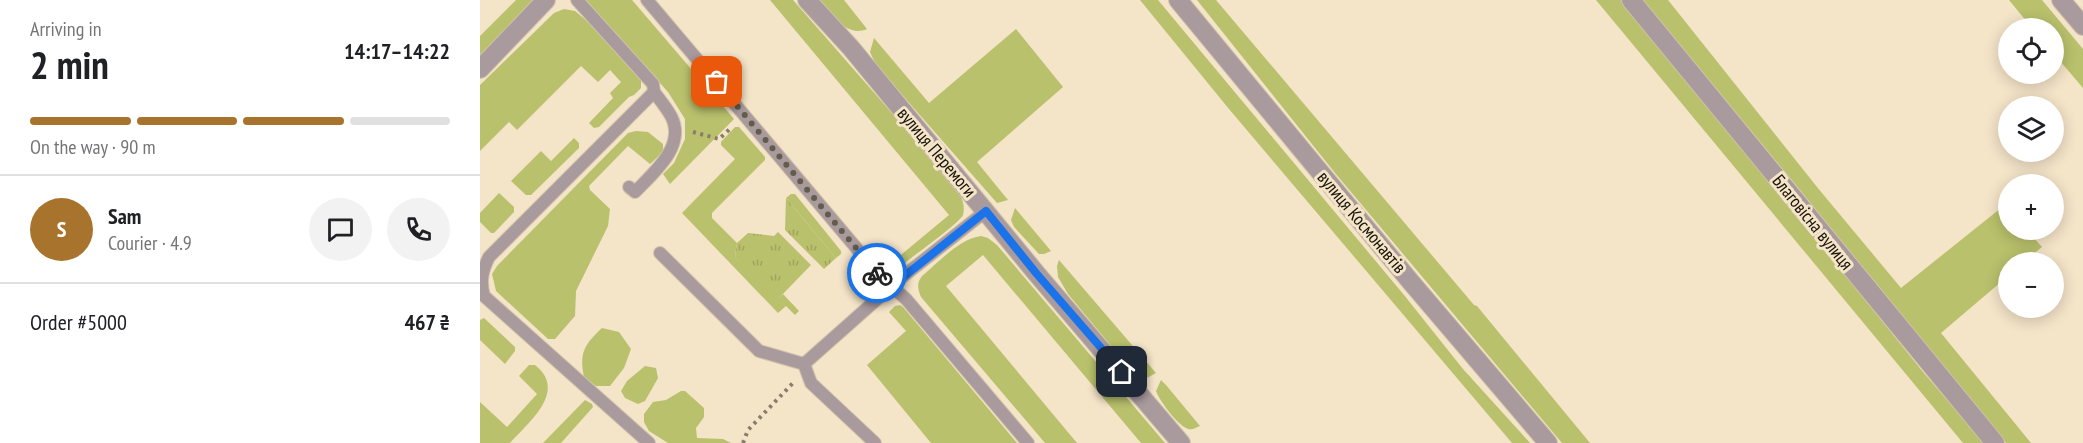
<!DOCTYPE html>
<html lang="en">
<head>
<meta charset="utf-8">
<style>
	body { margin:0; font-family:"PT Sans Narrow",sans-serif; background:#f2f2f2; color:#202124; height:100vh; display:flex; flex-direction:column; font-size:22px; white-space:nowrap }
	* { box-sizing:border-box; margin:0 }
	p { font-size:20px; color:#757577 }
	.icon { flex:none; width:33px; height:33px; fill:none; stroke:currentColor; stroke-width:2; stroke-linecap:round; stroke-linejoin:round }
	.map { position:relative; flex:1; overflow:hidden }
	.drawer { display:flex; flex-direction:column; background:#fff; width:480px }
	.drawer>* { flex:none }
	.controls { position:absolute; left:1518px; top:18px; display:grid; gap:12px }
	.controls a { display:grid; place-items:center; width:66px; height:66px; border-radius:50%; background:#fff; box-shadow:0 3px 15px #0003; font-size:30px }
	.pin { position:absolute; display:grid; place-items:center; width:51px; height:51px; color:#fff; margin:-26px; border-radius:12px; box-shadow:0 3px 9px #0006 }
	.courier { position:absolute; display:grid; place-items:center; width:60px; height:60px; margin:-30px; border:4px solid #1a73e8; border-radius:50%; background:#fff; color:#222; box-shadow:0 2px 8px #0007 }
	.head em { font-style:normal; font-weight:700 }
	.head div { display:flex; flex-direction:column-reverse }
	.head { display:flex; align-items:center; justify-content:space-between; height:102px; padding:0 30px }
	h1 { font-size:39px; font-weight:700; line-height:45px }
	.bar { display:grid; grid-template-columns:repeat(4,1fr); gap:9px 6px; align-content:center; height:72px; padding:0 30px }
	.bar i { height:8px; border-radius:4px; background:#e0e0e0 }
	.bar .on { background:#a8742d }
	.bar p { grid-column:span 4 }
	.line { display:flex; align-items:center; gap:15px; padding:0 30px; border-top:2px solid #e0e0e0 }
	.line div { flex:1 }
	.round { display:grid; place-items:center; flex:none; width:63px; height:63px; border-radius:32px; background:#f2f2f2 }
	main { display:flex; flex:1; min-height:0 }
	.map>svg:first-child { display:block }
	.grass { fill:#b9c16c }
	.park { fill:url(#park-tufts) }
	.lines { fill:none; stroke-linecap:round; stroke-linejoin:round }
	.lane-casing { stroke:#d1c2a9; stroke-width:14 }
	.street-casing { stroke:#d1c2a9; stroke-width:20 }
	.path { stroke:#877d6a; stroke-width:4; stroke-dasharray:3 4.5; stroke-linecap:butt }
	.lane { stroke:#a99a9e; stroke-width:12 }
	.street { stroke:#a99a9e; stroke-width:18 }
	.done { stroke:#645c4b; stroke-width:6; stroke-dasharray:0 10.8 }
	.route { stroke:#1a73e8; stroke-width:8 }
	.labels { text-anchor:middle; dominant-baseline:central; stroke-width:6; stroke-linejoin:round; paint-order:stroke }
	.street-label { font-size:18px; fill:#171208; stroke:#f4e4c8 }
</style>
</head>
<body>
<main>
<section class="drawer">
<div class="head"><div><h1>2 min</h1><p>Arriving in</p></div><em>14:17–14:22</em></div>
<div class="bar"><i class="on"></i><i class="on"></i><i class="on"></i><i></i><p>On the way · 90 m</p></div>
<div class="line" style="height:108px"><b class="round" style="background:#a8742d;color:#fff">S</b><div><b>Sam</b><p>Courier · 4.9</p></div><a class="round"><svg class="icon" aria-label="chat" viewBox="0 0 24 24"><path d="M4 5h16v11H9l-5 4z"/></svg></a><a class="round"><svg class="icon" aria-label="phone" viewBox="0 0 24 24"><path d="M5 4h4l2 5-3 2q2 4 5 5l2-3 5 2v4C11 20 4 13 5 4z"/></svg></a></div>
<div class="line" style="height:78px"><div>Order #5000</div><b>467 ₴</b></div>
</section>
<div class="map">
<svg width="1603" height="443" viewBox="0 0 1603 443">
	<defs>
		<pattern id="park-tufts" width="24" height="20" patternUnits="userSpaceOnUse" patternTransform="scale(1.5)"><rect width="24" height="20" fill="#b9c16c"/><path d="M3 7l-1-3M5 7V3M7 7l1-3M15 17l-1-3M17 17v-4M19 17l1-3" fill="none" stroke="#9ea55c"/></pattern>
	</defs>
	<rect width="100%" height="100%" fill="#f4e4c8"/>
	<!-- grass -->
	<g class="grass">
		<polygon points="36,0 56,0 0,57 0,36"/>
		<polygon points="106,0 152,0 254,119 190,184 183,174 194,163 205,139 205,119 188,92"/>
		<path d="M290,0h23l161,184c6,10 12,19 9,31 -3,8 -49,40 -58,48l-6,-1 -3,-3 53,-44z"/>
		<path d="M340,0h24l23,29c-21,9 -35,-15 -47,-29z"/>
		<polygon points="660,0 678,0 924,295 983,369 1050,443 1032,443 749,109"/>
		<polygon points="717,0 736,0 994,305 997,306 1110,443 1082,443 855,173"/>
		<polygon points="1116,0 1144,0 1443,372 1504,443 1483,443"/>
		<polygon points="1162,0 1188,0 1337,187 1421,288 1526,204 1528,207 1528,230 1547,230 1562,247 1544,262 1528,262 1528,276 1461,333 1551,443 1526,443 1311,179"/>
		<polygon points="1529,0 1562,0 1603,49 1603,88 1574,54 1574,28 1552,28"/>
		<polygon points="84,9 95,11 107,21 161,79 161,88 154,95 149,97 119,127 114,128 109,123 133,98 130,93 141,82 130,70 118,82 101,66 37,130 29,122 0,151 0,85 74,13"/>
		<polygon points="536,29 583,87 497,162 528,200 517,203 396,65 390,52 394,38 449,103"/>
		<polygon points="255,127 259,127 285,157 285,160 232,213 232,218 257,243 255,257 299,298 303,294 319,311 315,315 306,306 298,313 202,213 255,159 241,145 241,142"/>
		<polygon points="156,131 168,132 183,144 183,152 170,164 148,146 109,186 110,190 130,209 128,226 96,291 95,316 75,339 68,339 16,291 12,274 17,266 148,133"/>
		<polygon points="94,138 99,143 99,148 51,195 46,195 31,181 61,151 71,161"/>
		<polygon points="19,193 34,207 34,212 14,233 11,233 0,222 0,213"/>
		<polygon points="311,194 315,194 361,251 361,254 356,258 306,198"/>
		<polygon points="535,208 571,251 564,254 559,254 534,227 531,220"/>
		<path d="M501,236l7,2 9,7 168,198h-24l-158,-188 -37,31 131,157h-32l-124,-146c-3,-8 -5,-13 1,-21 17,-14 37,-37 59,-40z"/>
		<polygon points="579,260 676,373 663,380 658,377 651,370 588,294 578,277 577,266"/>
		<polygon points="420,305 423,307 537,443 451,443 387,365 426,331 409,312 415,306"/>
		<polygon points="4,318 35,347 35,351 25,364 0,340 0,320"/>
		<path d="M122,328l17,4 12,17 -7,19 -14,18h-14l-12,-9c-5,-24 0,-32 18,-49z"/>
		<path d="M49,365h6c33,26 -6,57 -25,78h-30v-41l27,25 30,-33 -18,-18z"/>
		<polygon points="165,366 176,368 178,378 165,401 158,404 145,398 141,391 147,381"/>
		<path d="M681,380l5,5 34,41c-5,2 -9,5 -14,2 -9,-4 -27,-28 -30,-37z"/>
		<polygon points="201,391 205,391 224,408 224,417 216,428 217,438 243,439 251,443 188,443 169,431 164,422 164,414 173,402 186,400"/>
		<polygon points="105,400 112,404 113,407 81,443 63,443"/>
	</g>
	<!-- park -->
	<g class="park">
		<polygon points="306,198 356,258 344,269 305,230"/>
		<polygon points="298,232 331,265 299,298 294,297 255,257 257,243 268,233 294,236"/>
	</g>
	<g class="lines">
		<!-- lane casing -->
		<g class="lane-casing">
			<g id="lane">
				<path d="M97,0l76,84 1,8 -165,165c-7,14 -9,24 -5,39l165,147"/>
				<polyline points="167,0 400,276 426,299 548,443"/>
				<path d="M149,187l6,5c18,-19 52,-46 36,-76 -5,-9 -11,-16 -17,-24"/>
				<polyline points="180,253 279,351 324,364 331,383 395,443"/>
				<polyline points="324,364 421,278 506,211"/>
			</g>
		</g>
		<!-- street casing -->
		<g class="street-casing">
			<g id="street">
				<polyline points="327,0 371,48 556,273 701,443"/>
				<polyline points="698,0 930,281 1068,443"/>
				<polyline points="1151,0 1515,443"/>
				<polyline points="1581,0 1603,26"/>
				<polyline points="0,69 66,0"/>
			</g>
		</g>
		<!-- path -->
		<g class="path">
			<polyline points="213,132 239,139 251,128"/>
			<polyline points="263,443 268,430 313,383"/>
		</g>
		<!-- lane -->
		<use href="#lane" class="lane"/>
		<!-- street -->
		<use href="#street" class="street"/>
	</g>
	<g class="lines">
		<!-- done -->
		<polyline class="done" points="237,82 397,273"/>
		<!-- route -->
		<polyline class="route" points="397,273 412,286 506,211 556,273 642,372"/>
	</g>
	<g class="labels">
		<!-- street labels -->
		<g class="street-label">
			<text transform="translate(457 152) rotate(50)">вулиця Перемоги</text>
			<text transform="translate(882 222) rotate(50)">вулиця Космонавтів</text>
			<text transform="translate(1333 222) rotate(51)">Благовісна вулиця</text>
		</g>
	</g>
</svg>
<div class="controls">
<a><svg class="icon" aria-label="locate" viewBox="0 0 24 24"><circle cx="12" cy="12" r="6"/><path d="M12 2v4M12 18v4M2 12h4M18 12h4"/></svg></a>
<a><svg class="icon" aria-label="layers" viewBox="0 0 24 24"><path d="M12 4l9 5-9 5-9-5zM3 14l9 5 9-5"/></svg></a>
<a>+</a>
<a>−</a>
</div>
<div class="pin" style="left:237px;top:82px;background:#ea580c"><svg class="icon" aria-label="bag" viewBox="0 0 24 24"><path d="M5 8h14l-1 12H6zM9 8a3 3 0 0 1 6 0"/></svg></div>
<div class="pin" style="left:642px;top:372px;background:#1f2937"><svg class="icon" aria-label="home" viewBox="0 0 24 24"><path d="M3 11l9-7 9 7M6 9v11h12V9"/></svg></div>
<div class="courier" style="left:397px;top:273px"><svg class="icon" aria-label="bike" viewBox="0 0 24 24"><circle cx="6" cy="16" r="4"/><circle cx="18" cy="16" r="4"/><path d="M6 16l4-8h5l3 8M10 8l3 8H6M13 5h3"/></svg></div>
</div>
</main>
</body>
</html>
